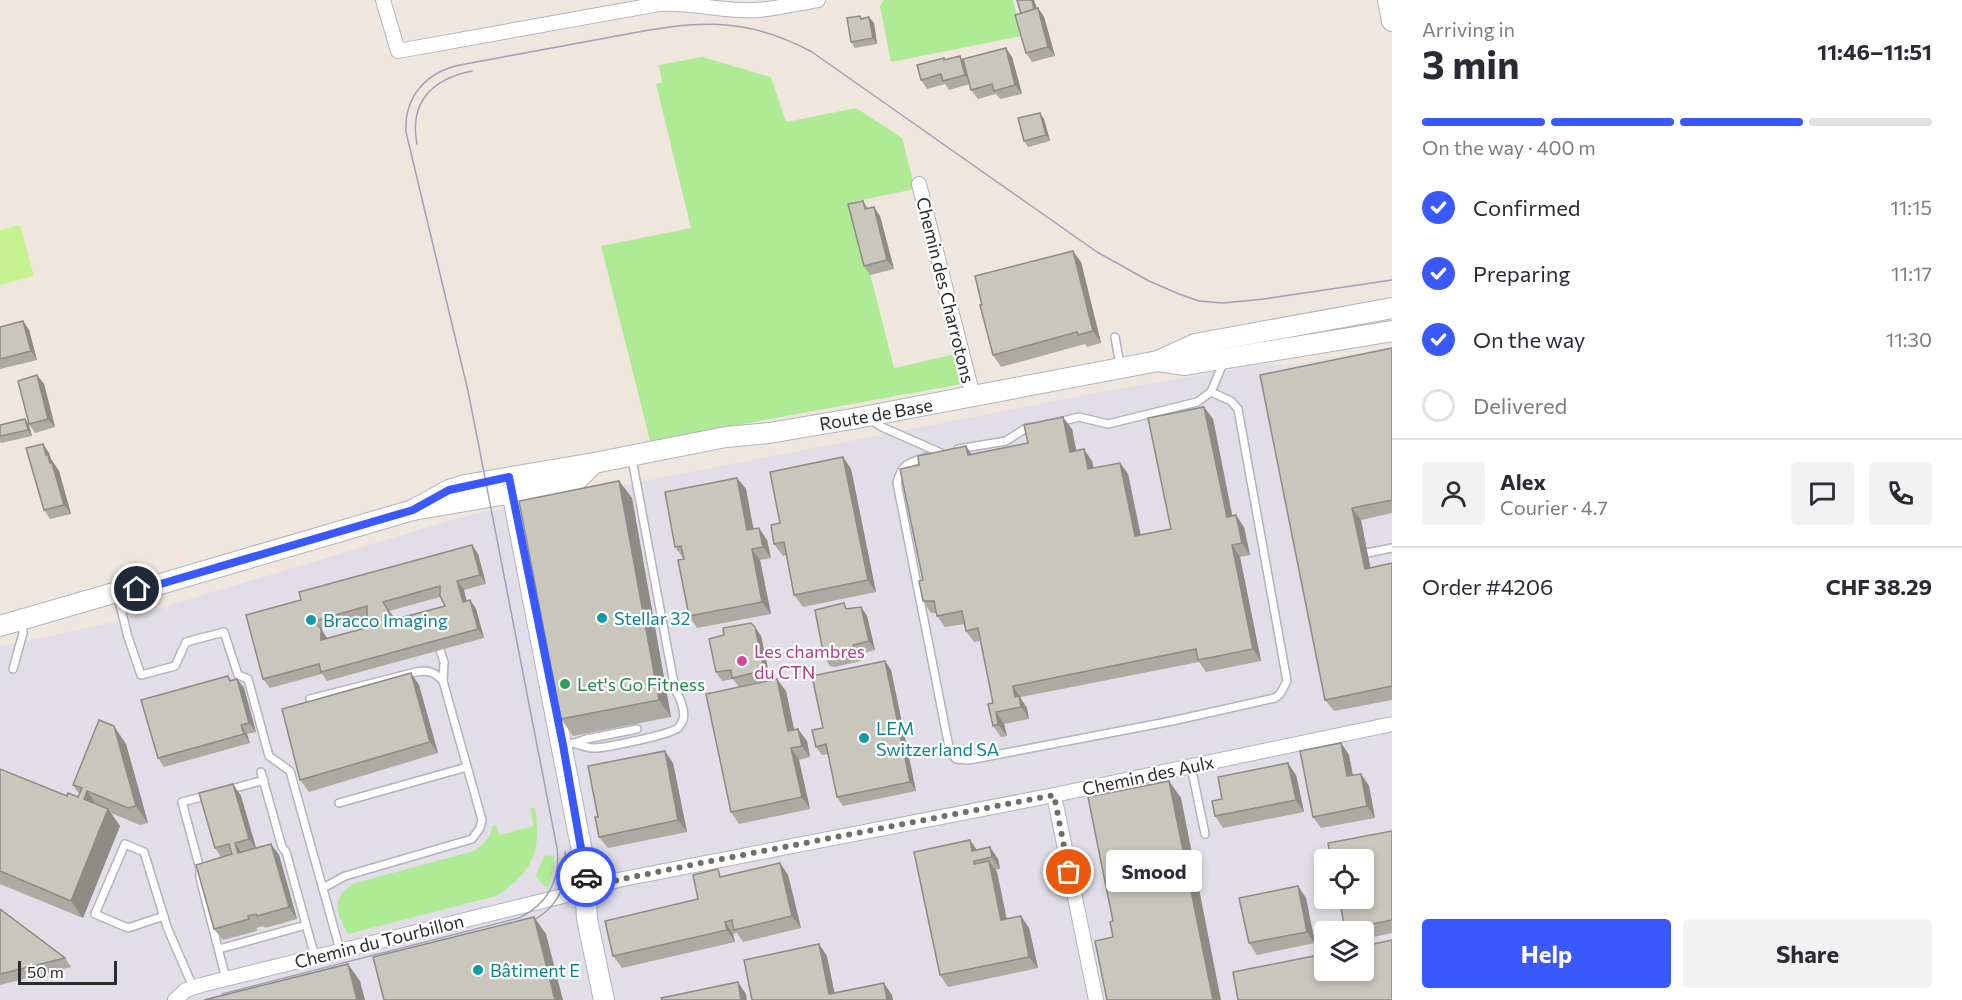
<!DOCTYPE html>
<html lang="en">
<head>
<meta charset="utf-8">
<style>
	body { margin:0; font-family:Commissioner,sans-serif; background:#f2f2f3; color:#2b2b33; height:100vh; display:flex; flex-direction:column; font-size:22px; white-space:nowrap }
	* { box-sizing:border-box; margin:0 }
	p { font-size:20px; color:#7c7c81 }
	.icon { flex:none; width:33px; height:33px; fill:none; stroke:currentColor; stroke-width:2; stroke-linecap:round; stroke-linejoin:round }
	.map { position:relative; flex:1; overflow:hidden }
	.panel { display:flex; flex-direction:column; background:#fff; width:570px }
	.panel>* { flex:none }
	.tools { position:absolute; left:1314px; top:849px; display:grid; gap:12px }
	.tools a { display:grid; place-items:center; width:60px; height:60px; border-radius:6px; background:#fff; box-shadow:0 3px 9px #0003; font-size:30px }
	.scale { position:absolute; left:18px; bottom:15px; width:99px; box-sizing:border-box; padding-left:6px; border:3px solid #2c2c2c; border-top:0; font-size:16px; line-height:21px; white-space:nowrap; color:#2c2c2c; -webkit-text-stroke:4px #fff; paint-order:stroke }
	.pin { position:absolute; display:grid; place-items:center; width:51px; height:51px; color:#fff; margin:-26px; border:3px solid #fff; border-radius:50%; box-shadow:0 2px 6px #0007 }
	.courier { position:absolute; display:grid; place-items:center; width:60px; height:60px; margin:-30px; border:4px solid #3959ff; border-radius:50%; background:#fff; color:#222; box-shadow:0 2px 8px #0007 }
	.bubble { position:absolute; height:42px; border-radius:6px; background:#fff; box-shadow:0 3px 9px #0003; font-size:20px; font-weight:700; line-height:42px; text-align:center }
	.summary em { font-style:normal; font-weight:700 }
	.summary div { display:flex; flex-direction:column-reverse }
	.summary { display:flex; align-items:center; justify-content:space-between; height:102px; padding:0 30px }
	h1 { font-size:39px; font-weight:700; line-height:45px }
	.bar { display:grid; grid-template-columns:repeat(4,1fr); gap:9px 6px; align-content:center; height:72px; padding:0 30px }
	.bar i { height:8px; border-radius:4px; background:#e1e1e2 }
	.bar .active { background:#3959ff }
	.bar p { grid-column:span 4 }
	.line { display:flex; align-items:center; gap:15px; padding:0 30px; border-top:2px solid #e1e1e2 }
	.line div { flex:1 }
	.round { display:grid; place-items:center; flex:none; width:63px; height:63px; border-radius:6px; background:#f2f2f3 }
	ol { padding:0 30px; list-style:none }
	li { display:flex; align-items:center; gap:18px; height:66px }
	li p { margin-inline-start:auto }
	li .icon { padding:6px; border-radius:50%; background:#3959ff; color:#fff; stroke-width:4 }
	li:last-child { color:#7c7c81 }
	li i { width:33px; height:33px; border:3px solid #e1e1e2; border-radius:50% }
	.primary-button { display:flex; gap:12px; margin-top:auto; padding:12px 30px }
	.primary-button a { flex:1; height:69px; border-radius:6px; background:#3959ff; color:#fff; font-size:24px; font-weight:700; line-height:69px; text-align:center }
	.primary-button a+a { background:#f2f2f3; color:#2b2b33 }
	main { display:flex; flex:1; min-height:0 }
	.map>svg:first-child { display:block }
	.industrial { fill:#e1dee7; fill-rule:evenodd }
	.green { fill:#afeb94 }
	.pitch { fill:#c6f38f }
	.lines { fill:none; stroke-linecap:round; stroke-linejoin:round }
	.lane-casing { stroke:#b1b3c1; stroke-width:10 }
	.street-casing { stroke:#b1b3c1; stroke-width:16 }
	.secondary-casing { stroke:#b1b3c1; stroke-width:22 }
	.lane { stroke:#fff; stroke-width:7 }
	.street { stroke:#fff; stroke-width:14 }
	.secondary { stroke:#fff; stroke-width:20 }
	.tram { stroke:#9fa2b8; stroke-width:1.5 }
	.wall { fill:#adaaa1; fill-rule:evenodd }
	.shaded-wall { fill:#8d8b83 }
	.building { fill:#c9c6bb; stroke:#8d8b83; stroke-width:1.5; fill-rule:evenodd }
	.done { stroke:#706d6a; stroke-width:6; stroke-dasharray:0 10.8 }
	.route { stroke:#3959ff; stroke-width:8 }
	.culture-dot { fill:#0f9aa8; stroke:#fff; stroke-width:2 }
	.hotel-dot { fill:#d1479c; stroke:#fff; stroke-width:2 }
	.leisure-dot { fill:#2e9e5b; stroke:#fff; stroke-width:2 }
	.labels { text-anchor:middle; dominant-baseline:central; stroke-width:4.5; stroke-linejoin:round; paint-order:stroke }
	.street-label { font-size:18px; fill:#2c2c2c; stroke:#fff }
	.culture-label { font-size:18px; fill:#0d838f; stroke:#fff; text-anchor:start }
	.hotel-label { font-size:18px; fill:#b23c85; stroke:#fff; text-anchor:start }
	.leisure-label { font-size:18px; fill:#27864d; stroke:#fff; text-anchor:start }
</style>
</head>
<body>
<main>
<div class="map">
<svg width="1392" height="1000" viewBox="0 0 1392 1000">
	<rect width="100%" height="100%" fill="#efe7dd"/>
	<!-- industrial -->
	<path class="industrial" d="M1392,347v653h-1392v-353l114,-25 351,-106 626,-122 158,-28 20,-3 17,3zM1324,860h40v38h-40zM1324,932h40v38h-40z"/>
	<!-- green -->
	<g class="green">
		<polygon points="884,0 1013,0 1022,36 891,62 880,6"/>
		<polygon points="702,57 771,77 786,122 856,108 902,138 915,189 852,202 894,368 956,354 962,384 650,441 601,246 691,228 656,84 662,82 659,65"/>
		<path d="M530,808h5c7,43 -2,64 -39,88l-148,38c-12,-20 -18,-38 7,-51l119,-32c10,-6 16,-14 19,-25l3,-1 3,10 35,-9z"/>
		<polygon points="554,855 554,867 548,887 545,887 536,876 544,856"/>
	</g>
	<!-- pitch -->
	<polygon class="pitch" points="20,225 34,276 0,285 0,230"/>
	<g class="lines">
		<!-- lane casing -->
		<g class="lane-casing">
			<g id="lane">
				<polyline points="1115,337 1120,365"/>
				<polyline points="871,420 882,427 941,453"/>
				<polyline points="1059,422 1079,417 1108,424 1197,402 1211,392 1224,361"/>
				<polyline points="958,449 1006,441 1026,428 1033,427"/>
				<path d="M927,457c-17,5 -26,7 -30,26l53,269 6,7 13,1 203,-39 103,-23 5,-4 7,-13 -49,-272 -7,-8 -20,-9"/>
				<polyline points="1367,553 1392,548"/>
				<polyline points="117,593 128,637 141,675 175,666 186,642 224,632 238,675 248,679 269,756 290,771 340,950"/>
				<polyline points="440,650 444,662 443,681"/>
				<polyline points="13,669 23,633 22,622"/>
				<path d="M310,699l106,-27c12,-2 19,0 27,9l39,139 -2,8 -8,11 -127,37 -22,12"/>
				<path d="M573,743c8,2 16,6 23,5 13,-1 73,-13 82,-20 1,-1 4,-6 5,-8 3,-10 -3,-22 -8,-31l-43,-230"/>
				<polyline points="575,743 586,739 637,729"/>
				<polyline points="1191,766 1205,834"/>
				<polyline points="261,772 282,847 286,852 315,957"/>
				<polyline points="228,790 264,780"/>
				<polyline points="209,795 182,802 200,869 200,878 226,979"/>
				<polyline points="339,803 467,767"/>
				<polyline points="164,916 128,928 95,914 125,844 144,852 167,927 193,987"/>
				<polyline points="219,949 306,925"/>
			</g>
		</g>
		<!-- street casing -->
		<g class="street-casing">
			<g id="street">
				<path d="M383,0l15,51 261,-47c27,-2 53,5 80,6 26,2 54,-6 79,-10"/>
				<polyline points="919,184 973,396"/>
				<polyline points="1054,795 1096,1000"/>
				<polyline points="175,1000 186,990 201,985 559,897 618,880 1054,795 1392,724"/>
			</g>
		</g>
		<!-- secondary casing -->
		<g class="secondary-casing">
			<g id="secondary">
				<polyline points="1388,0 1392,21"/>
				<polyline points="1158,361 1185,365 1392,331"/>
				<polyline points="510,481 584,862 587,919 604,1000"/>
				<polyline points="413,510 449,490 465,485 594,463 726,437 769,433 852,419 1158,361 1195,344 1392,308"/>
				<polyline points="0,626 117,592 157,585 413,510 575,482 594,463"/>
			</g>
		</g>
		<!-- lane -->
		<use href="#lane" class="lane"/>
		<!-- street -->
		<use href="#street" class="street"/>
		<!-- secondary -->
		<use href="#secondary" class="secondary"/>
		<!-- tram -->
		<g class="tram">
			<path d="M417,144c-8,-42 15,-65 55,-73"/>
			<path d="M523,925c32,-12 48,-40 42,-73"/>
			<path d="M222,994l297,-76c29,-14 42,-39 38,-70l-77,-396 -12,-61 -62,-259c-2,-35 20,-60 54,-67 45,-8 90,-17 135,-25 82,-15 139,-31 217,12l285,200 52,29 30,13 20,7 24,2 41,-4 128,-19"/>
		</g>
	</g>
	<!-- wall -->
	<g class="wall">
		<polygon points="1017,0 1034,0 1037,8 1038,8 1044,17 1055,56 1032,62 1026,53 1021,14"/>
		<polygon points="869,17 874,23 877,44 855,48 851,42 862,18"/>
		<polygon points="1012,57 1022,94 1000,99 996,94 978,99 971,90 970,84 949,90 945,84 927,89 921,80 944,58 945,60 964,62"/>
		<polygon points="1044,119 1050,141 1028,147 1024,141"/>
		<polygon points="863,201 868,208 880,216 894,269 870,275 864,266"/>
		<polygon points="1081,262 1101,343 1087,347 1085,344 1001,367 993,355 982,305"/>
		<polygon points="23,321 29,330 37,360 0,369 0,327"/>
		<polygon points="1392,348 1392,513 1361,520 1370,568 1392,563 1392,700 1334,711 1325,700 1260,375"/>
		<polygon points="37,375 44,384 55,427 35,433 29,424"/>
		<polygon points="1204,407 1213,419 1232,516 1244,527 1250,555 1240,557 1261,661 1206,672 1199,662 1021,697 1021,700 1027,708 1029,719 1004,724 1007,736 1001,737 993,726 993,703 980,641 974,642 966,631 965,624 945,627 937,616 936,613 931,613 923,601 923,580 972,454 1028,443 1072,429 1076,451 1092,461 1094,468 1120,463 1128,474 1141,535 1171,529"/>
		<polygon points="25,419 29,425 32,436 1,443 0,441 0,425"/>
		<polygon points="43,444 49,453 51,459 59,471 71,514 50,519 44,510"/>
		<polygon points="843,457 851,469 876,592 803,607 794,595 786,555 783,556 774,544 780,523"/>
		<polygon points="737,478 746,489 753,529 767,540 771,558 760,560 771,614 697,628 689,616 683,558 675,547"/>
		<polygon points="619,481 632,498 671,717 573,736 561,719"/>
		<path d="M472,545l6,9 8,30 -22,6 3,11 3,-1 6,9 8,29 -157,43 -5,-7 -52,14 -7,-9 38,-79zM440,597l5,9 -50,14 -6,-9zM368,617l5,9 -46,13 -5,-10z"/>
		<polygon points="861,607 867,616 875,650 860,654 861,661 835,667 830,666 824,657 848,609"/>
		<polygon points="755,627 761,636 769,674 767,680 739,687 733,679 722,681 716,672"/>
		<polygon points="885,661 891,670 916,791 843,806 837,797 828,754 822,755 816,747 823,728"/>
		<polygon points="411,673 419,685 438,753 309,792 300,780"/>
		<polygon points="228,676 232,681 237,679 244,688 256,732 247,734 250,743 164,767 158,758"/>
		<polygon points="786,691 794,730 807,741 810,757 799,760 810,809 739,824 731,812"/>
		<polygon points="1341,743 1349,755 1353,775 1361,774 1369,786 1375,818 1321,828 1313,817"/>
		<polygon points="126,744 148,823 140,825 111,813 120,826 83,918 0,884 0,769 67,796 78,797 79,794 73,785"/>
		<polygon points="673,763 687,832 608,848 599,837 598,817"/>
		<polygon points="1296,775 1304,812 1223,828 1215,816 1222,799"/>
		<polygon points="233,784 241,796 256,848 279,855 297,919 265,928 263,926 257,928 257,931 223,940 214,929 221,857 215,848"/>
		<polygon points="1392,831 1392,933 1364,939 1364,932 1347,932 1345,929"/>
		<polygon points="970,840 977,850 990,847 998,859 1000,869 995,870 997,872 1007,919 1021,916 1029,928 1038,968 948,987 940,975"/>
		<polygon points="780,863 788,875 801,928 743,942 737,933 733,934 735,942 622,968 613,956 698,899 723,877"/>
		<polygon points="1298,886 1306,898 1315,943 1257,955 1249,943"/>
		<polygon points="0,909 65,958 71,967 0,985"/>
	</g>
	<!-- shaded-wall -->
	<g class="shaded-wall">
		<polygon points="1032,0 1034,0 1039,17 1035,11"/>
		<polygon points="1038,8 1044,17 1055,56 1048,47"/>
		<polygon points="869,17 874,23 877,44 873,38"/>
		<polygon points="1006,48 1012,57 1022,94 1015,85"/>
		<polygon points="960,56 966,65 972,84 965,75"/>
		<polygon points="1040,113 1044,119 1050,141 1046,135"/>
		<polygon points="874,207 880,216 894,269 887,260"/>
		<polygon points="1073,251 1081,262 1101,343 1093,331"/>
		<polygon points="23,321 29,330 37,360 31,351"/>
		<polygon points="37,375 44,384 55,427 48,419"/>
		<polygon points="1204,407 1213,419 1235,529 1227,517"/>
		<polygon points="1063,417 1072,429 1079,464 1070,452"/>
		<polygon points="25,419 29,425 32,436 28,430"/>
		<polygon points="43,444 49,453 51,459 59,471 71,514 64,505 46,455"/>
		<polygon points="966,446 974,458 968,455"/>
		<polygon points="1084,449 1092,461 1096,481 1088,469"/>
		<polygon points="843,457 851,469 876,592 868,580"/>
		<polygon points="1120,463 1128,474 1143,548 1135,536"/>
		<polygon points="737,478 746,489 756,542 747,530"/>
		<polygon points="619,481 632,498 671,717 659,700"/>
		<polygon points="1352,508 1361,520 1373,580 1365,569"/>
		<polygon points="1236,515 1244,527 1250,555 1242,543"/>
		<polygon points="759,528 767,540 771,558 763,547"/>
		<polygon points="472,545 478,554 486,584 480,575"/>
		<polygon points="1232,545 1240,557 1261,661 1253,649"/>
		<polygon points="752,549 760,560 771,614 762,602"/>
		<polygon points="457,581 464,590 469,611 463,602"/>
		<polygon points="470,600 476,609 484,638 478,629"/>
		<polygon points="383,602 395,619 395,630 389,621"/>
		<polygon points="861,607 867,616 875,650 869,641"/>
		<polygon points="315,621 327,638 327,649 321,640"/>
		<polygon points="755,627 761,636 769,674 767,680 761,671"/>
		<polygon points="853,645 860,654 861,661 855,652"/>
		<polygon points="885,661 891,670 916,791 910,782"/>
		<polygon points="411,673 419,685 438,753 430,742"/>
		<polygon points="237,679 244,688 256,732 249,723"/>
		<polygon points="777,679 786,691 797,743 788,731"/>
		<polygon points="1013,686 1027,708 1029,719 1015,697"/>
		<polygon points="996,712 1004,724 1007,736 998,724"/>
		<polygon points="241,725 247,734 250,743 244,734"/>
		<polygon points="114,726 126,744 148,823 136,806"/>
		<polygon points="798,729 807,741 810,757 802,746"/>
		<polygon points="1341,743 1349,755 1355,788 1347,776"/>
		<polygon points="791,748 799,760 810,809 802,797"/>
		<polygon points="665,751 673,763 687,832 678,820"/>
		<polygon points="1288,763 1296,775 1304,812 1296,800"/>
		<polygon points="1361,774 1369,786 1375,818 1367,806"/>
		<polygon points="1169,781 1181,798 1221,1000 1213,1000"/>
		<polygon points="233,784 241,796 257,851 249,839"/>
		<polygon points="87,791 99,808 84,799"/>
		<polygon points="108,809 120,826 83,918 71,901"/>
		<polygon points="970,840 978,852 972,851"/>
		<polygon points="235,843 243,855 238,853"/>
		<polygon points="271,844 279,855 297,919 289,907"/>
		<polygon points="990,847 998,859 1000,869 992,857"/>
		<polygon points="989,861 997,872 1009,932 1001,920"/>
		<polygon points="780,863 788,875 801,928 792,916"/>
		<polygon points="1298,886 1306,898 1315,943 1307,932"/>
		<polygon points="1021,916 1029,928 1038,968 1029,957"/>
		<polygon points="534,917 546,934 563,1000 555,1000"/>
		<polygon points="725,922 733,934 735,942 727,930"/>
		<polygon points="819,944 827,956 836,1000 829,994"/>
		<polygon points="348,964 360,981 365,1000 357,1000"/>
		<polygon points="738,982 746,994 747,1000 741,1000"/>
		<polygon points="884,983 892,995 893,1000 887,1000"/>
	</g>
	<!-- building -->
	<g class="building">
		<polygon points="1017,0 1032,0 1034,9 1021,14"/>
		<polygon points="1038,8 1048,47 1026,53 1015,15"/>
		<polygon points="860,16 861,19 869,17 873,38 851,42 847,18"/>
		<polygon points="1006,48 1015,85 994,91 992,84 971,90 963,59"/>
		<polygon points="960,56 965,75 943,81 941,74 921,80 917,65 944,58 944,60"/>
		<polygon points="1040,113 1046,135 1024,141 1018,118"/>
		<polygon points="863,201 865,209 874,207 887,260 864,266 848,204"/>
		<polygon points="1073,251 1093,331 1078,335 1077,332 993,355 980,305 982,305 975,276"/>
		<polygon points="23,321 31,351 0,359 0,327"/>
		<polygon points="1392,348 1392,500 1352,508 1365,569 1392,563 1392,686 1325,700 1260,375"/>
		<polygon points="37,375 48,419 29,424 18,381"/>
		<polygon points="1204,407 1227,517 1236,515 1242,543 1232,545 1253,649 1198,660 1196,649 1013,686 1015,697 1019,696 1021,707 996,712 998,724 993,726 988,704 993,703 978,628 966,631 962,611 937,616 934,601 923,601 919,581 923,580 900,469 919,465 918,456 966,446 968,455 1028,443 1024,425 1063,417 1070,452 1084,449 1088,469 1120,463 1135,536 1171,529 1148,418"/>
		<polygon points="25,419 28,430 0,436 0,425"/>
		<polygon points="43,444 46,455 48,455 50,463 52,463 64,505 44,510 26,448"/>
		<polygon points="843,457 868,580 794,595 784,542 774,544 771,525 780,523 770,472"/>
		<polygon points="737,478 747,530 759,528 763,547 752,549 762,602 689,616 678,560 684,559 681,546 675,547 665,492"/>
		<polygon points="619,481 659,700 561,719 519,501"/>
		<path d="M472,545l8,30 -23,6 6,21 7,-2 8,29 -157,43 -2,-8 -56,15 -17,-64 55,-15 -2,-8zM440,586v10l5,10 -56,15 -1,-11 -5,-8zM367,606v10l6,10 -52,14v-11l-6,-8z"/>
		<polygon points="844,603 846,609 861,607 869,641 853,645 855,652 829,658 824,657 815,610"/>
		<polygon points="751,623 755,627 763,665 761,671 732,678 731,670 716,672 709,639 724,635 723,628"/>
		<polygon points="885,661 910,782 837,797 826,744 816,747 812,730 823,728 812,676"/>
		<polygon points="411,673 430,742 300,780 282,709"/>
		<polygon points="228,676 230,681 237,679 249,723 241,725 244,734 158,758 141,700"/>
		<polygon points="777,679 788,731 798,729 802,746 791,748 802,797 731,812 706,694"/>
		<polygon points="99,720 114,726 136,806 128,808 87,791 84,799 108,809 71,901 0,871 0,769 67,796 68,793 78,797 82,788 73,785"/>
		<polygon points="1341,743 1347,776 1361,774 1367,806 1313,817 1300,751"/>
		<polygon points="665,751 678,820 599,837 595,817 598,817 588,766"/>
		<polygon points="1288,763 1296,800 1215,816 1212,801 1222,799 1218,777"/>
		<polygon points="1169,781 1213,1000 1107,1000 1095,941 1113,937 1110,922 1113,921 1088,797"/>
		<polygon points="233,784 249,839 235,843 238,853 271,844 289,907 257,916 256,914 248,916 249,919 214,929 196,865 232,854 229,844 215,848 199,793"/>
		<polygon points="1392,831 1392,920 1345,929 1339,898 1364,898 1364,860 1331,860 1328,843"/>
		<polygon points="970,840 972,851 990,847 992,857 974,861 974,864 989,861 1001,920 1021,916 1029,957 940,975 914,852"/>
		<polygon points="780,863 792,916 734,930 732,920 725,922 727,930 613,956 605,921 698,899 693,875 718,869 720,877"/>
		<polygon points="1298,886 1307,932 1249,943 1239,898"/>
		<polygon points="0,909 65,958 0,974"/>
		<polygon points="534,917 555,1000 384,1000 373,957"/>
		<polygon points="1392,940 1392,1000 1238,1000 1233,972 1324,954 1324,970 1364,970 1364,946"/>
		<polygon points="819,944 829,994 884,983 887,1000 752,1000 744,960"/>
		<polygon points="348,964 357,1000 204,1000"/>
		<polygon points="738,982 741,1000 662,1000 661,998"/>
	</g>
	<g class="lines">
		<!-- done -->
		<polyline class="done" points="586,877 586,889 618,880 701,863 1054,795 1069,872"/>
		<!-- route -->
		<polyline class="route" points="137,589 157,585 413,510 449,490 509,477 563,745 586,877"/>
	</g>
	<!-- markers -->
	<g class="culture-dot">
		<circle cx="602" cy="618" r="6"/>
		<circle cx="311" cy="620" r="6"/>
		<circle cx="864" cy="738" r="6"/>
		<circle cx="478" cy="970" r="6"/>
	</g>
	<circle class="hotel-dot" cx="742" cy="661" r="6"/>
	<circle class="leisure-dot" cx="565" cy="684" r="6"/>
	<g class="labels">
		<!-- street labels -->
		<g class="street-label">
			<text transform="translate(946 290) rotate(76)">Chemin des Charrotons</text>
			<text transform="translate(876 414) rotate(-10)">Route de Base</text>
			<text transform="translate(1148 775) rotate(-12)">Chemin des Aulx</text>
			<text transform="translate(379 941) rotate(-14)">Chemin du Tourbillon</text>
		</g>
		<!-- culture labels -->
		<g class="culture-label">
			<text x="614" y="618">Stellar 32</text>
			<text x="323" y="620">Bracco Imaging</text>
			<text x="876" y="728">LEM<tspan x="876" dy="21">Switzerland SA</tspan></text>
			<text x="490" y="970">Bâtiment E</text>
		</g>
		<!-- hotel labels -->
		<g class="hotel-label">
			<text x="754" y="651">Les chambres<tspan x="754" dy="21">du CTN</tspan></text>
		</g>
		<!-- leisure labels -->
		<g class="leisure-label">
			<text x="577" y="684">Let's Go Fitness</text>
		</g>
	</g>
</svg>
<div class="tools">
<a><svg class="icon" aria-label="locate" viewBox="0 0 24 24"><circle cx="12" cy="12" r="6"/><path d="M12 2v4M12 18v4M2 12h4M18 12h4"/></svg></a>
<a><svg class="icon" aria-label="layers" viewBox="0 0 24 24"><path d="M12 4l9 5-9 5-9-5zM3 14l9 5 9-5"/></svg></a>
</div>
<div class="scale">50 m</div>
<div class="pin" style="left:1069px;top:872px;background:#ea580c"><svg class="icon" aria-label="bag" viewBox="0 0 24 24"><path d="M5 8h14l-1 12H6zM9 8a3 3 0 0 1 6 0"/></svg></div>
<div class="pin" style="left:137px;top:589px;background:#1f2937"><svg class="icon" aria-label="home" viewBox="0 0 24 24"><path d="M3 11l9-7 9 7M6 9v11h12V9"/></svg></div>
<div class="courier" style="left:586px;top:877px"><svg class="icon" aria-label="car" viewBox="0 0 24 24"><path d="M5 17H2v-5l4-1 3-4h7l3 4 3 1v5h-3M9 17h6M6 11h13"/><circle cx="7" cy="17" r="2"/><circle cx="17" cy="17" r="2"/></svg></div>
<div class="bubble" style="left:1106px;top:850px;width:96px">Smood</div>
</div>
<section class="panel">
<div class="summary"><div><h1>3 min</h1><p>Arriving in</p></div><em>11:46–11:51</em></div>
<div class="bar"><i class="active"></i><i class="active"></i><i class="active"></i><i></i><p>On the way · 400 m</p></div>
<ol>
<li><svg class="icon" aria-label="check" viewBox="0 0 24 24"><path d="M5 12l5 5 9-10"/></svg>Confirmed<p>11:15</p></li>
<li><svg class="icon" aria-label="check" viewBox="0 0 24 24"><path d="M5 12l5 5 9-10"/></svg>Preparing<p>11:17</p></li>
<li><svg class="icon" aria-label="check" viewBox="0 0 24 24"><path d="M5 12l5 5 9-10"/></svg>On the way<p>11:30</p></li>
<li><i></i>Delivered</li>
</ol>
<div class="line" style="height:108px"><a class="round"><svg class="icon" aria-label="person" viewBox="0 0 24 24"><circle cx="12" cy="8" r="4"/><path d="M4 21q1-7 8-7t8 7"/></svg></a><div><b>Alex</b><p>Courier · 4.7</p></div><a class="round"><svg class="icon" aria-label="chat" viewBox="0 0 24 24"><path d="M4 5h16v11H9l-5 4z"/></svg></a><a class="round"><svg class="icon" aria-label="phone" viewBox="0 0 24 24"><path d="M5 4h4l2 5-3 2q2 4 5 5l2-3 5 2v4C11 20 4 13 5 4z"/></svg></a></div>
<div class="line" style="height:78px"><div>Order #4206</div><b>CHF 38.29</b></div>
<div class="primary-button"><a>Help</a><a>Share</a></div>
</section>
</main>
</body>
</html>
